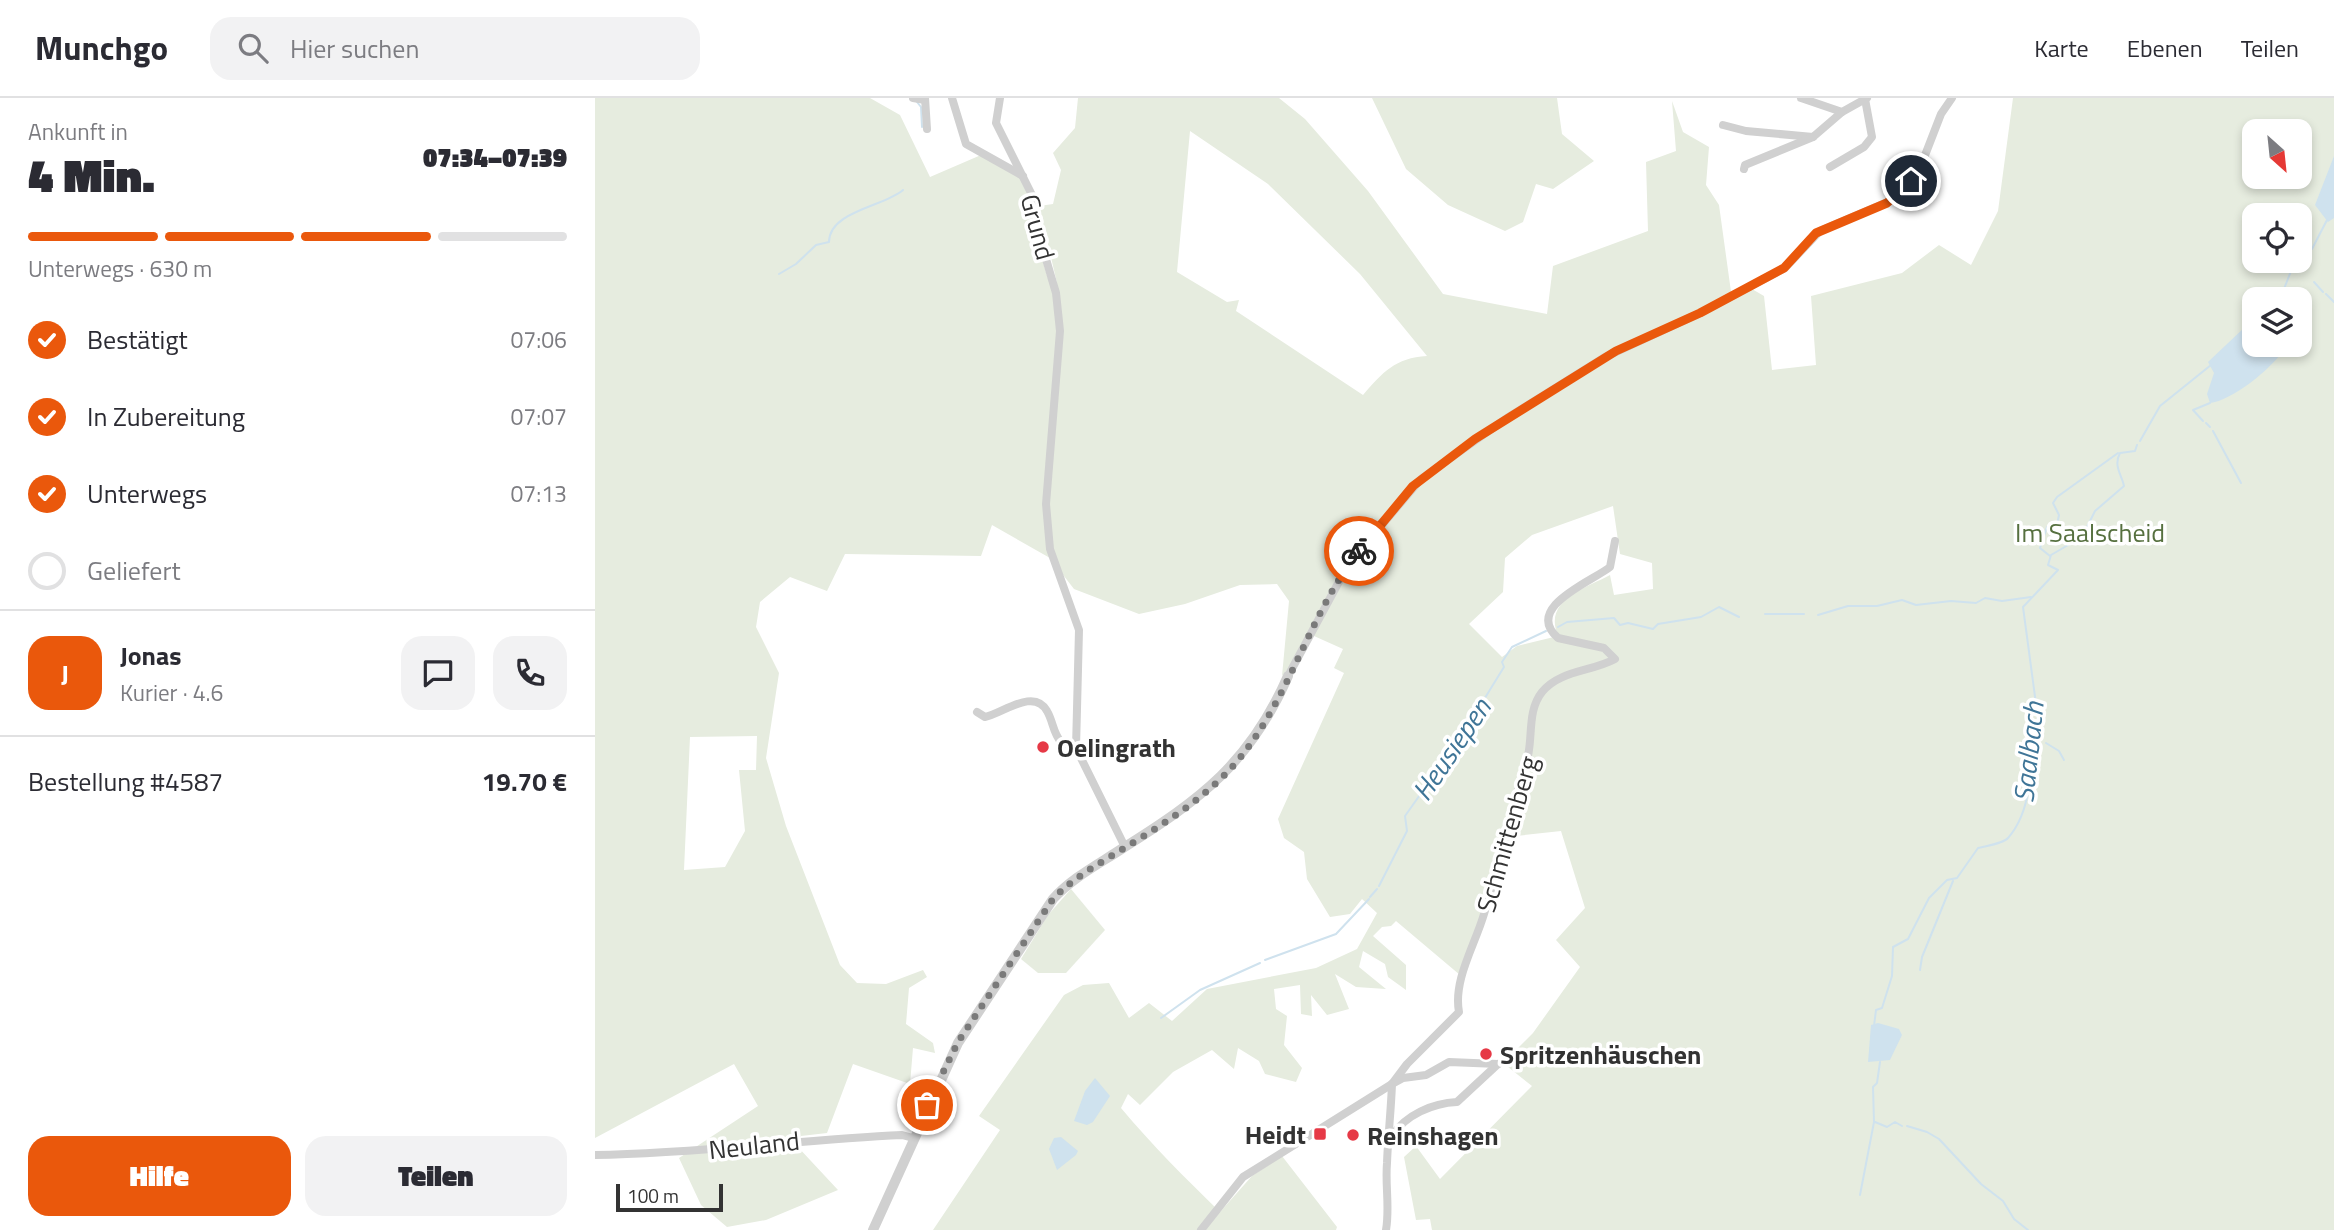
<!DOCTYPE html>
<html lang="de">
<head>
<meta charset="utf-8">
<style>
	body { margin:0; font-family:"Titillium Web",sans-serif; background:#f2f2f3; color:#2b2b33; height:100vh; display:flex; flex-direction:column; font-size:26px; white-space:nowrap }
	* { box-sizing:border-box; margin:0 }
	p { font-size:23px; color:#7c7c81 }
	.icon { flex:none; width:38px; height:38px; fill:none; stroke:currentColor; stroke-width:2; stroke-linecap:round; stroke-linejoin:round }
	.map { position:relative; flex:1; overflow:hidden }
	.sheet { display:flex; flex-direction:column; background:#fff; width:595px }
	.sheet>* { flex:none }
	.needle { width:46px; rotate:153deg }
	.fabs { position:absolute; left:1647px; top:21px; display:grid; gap:14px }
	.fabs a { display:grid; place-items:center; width:70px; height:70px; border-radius:14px; background:#fff; box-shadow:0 4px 10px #0003; font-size:35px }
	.scale { position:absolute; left:21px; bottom:18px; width:107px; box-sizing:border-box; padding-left:7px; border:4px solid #333; border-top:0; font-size:19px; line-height:24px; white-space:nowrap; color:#333; -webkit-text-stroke:5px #fff; paint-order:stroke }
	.pin { position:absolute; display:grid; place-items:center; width:60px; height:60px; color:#fff; margin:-30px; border:4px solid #fff; border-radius:50%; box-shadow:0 2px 7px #0007 }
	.courier { position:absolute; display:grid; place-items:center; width:70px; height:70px; margin:-35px; border:5px solid #ea580c; border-radius:50%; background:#fff; color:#222; box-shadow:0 2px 9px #0007 }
	.headline em { font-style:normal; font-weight:800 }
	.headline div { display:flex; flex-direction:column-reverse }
	.headline { display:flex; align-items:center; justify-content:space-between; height:119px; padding:0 28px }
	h1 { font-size:46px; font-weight:800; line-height:52px }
	.bar { display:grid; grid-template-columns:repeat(4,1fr); gap:10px 7px; align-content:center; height:84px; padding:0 28px }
	.bar i { height:9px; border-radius:5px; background:#e1e1e2 }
	.bar .current { background:#ea580c }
	.bar p { grid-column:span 4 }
	.line { display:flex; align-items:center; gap:18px; padding:0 28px; border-top:2px solid #e1e1e2 }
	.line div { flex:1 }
	.round { display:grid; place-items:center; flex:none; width:74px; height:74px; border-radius:21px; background:#f2f2f3 }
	ol { padding:0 28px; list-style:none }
	li { display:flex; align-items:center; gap:21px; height:77px }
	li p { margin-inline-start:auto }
	li .icon { padding:7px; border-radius:50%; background:#ea580c; color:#fff; stroke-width:4 }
	li:last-child { color:#7c7c81 }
	li i { width:38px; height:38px; border:4px solid #e1e1e2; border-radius:50% }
	.cta { display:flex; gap:14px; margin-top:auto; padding:14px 28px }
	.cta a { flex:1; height:80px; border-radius:21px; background:#ea580c; color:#fff; font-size:28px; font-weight:800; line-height:80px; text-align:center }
	.cta a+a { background:#f2f2f3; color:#2b2b33 }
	header { display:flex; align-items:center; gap:42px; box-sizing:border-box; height:98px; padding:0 35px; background:#fff; border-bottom:2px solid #e1e1e2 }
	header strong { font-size:33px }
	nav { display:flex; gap:38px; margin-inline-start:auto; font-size:24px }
	.search { width:490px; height:63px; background:#f2f2f3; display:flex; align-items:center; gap:18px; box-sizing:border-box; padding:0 24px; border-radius:21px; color:#7c7c81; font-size:26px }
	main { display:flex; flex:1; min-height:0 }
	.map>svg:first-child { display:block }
	.green { fill:#e6ecdf; fill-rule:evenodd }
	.water { fill:#cfe2ee }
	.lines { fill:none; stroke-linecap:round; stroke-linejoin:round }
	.stream { stroke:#cfe2ee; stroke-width:2 }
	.minor { stroke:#d0d0d0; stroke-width:8 }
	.tertiary { stroke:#d0d0d0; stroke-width:10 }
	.done { stroke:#7a7a7a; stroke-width:7; stroke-dasharray:0 12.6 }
	.route { stroke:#ea580c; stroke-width:9 }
	.poi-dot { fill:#e63946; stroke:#fff; stroke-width:2.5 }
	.labels { text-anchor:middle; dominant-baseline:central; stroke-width:7; stroke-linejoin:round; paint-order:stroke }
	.street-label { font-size:26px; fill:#333; stroke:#fff }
	.park-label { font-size:26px; fill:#56703f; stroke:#fff }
	.poi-label { font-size:26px; font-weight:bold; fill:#333; stroke:#fff; text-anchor:start }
	.water-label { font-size:28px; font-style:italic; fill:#3f7597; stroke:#fff }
</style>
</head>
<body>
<header>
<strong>Munchgo</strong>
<div class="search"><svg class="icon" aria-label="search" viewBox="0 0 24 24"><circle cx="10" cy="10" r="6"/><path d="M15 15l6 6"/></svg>Hier suchen</div>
<nav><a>Karte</a><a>Ebenen</a><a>Teilen</a></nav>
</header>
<main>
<section class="sheet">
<div class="headline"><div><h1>4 Min.</h1><p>Ankunft in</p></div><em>07:34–07:39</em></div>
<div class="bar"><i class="current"></i><i class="current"></i><i class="current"></i><i></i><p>Unterwegs · 630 m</p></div>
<ol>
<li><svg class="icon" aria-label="check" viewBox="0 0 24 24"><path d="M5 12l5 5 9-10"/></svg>Bestätigt<p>07:06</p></li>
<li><svg class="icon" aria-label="check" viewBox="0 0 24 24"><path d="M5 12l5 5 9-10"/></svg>In Zubereitung<p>07:07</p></li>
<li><svg class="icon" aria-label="check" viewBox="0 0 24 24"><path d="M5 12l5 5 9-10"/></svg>Unterwegs<p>07:13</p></li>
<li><i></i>Geliefert</li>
</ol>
<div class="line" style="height:126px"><b class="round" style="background:#ea580c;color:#fff">J</b><div><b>Jonas</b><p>Kurier · 4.6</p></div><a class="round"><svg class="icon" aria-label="chat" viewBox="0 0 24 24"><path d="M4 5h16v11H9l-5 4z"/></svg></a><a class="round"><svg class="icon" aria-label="phone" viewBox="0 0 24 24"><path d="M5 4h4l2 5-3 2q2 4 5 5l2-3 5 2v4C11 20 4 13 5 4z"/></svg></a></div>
<div class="line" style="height:91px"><div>Bestellung #4587</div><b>19.70 €</b></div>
<div class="cta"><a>Hilfe</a><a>Teilen</a></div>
</section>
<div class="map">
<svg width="1739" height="1132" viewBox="0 0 1739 1132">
	<rect width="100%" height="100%" fill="#fff"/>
	<!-- green -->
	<g class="green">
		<path d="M0,0h275l30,17 30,62 51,-22 39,21c17,32 16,71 29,105l8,2 -18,-77 14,-2 8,-34 -8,-17 22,-25 3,-30h201l26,21 63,72 75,103 104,20 6,-48 95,-35 -2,-69 30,-11 -4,-50 11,31 26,15 -3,38 13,20 13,94 20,-10 12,7 8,74 44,-5 -5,-69 91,-23 37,-28 32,20 27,-54 15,-113h321v1132h-902l-2,-11 -14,1 -12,-63 12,-11 24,33 92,-93 -29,-23 30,-30 47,-66 -24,-27 29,-32 -24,-77 -45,5 -56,139 -64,-54 -5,5 -9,1 -9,9 33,29v25l-18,-13 -3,-13 -22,-13 -4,16 27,22 -30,-2 -21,-13 14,35 -22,6 -16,-20 1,21 -11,-2 -1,-29 -26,4 2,20 11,7 -3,29 18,23 -6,14 -31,-8 -6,-13 -21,-13 -4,21 -22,-19 -39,22 -33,33 -12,-11 -7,14c31,37 64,70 99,104l32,-36 30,-20 55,71 -1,3h-403l67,-100 -21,-14 85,-121 19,-10 26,-2 20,35 20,-15 23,18 35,-32 109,-21 41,-19 20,-36 -15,-14 -12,15 -20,3 -23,-38 -3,-27 -20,-14 -6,-19 66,-146 -10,-5 9,-19 -29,-13 -32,40 7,-75 -12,-17 -37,1 -55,19 -46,10 -65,-25 -24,-31 -58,-33 -11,31 -136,-2 -18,37 -37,-14 -30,25 -4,25 23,46 -13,85 20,68 54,139 17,18 29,1 37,-14 4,7 -18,11 -3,36 27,19 2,10 -22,-5 -3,36 -57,-20 -26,69 -26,3 -4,10 41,44 -72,30 -39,7 -26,-22 -22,-47 79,-52 -24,-42 -139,74zM595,33l78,53 92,90 67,82c-32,2 -44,16 -64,39l-127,-84 3,-11 -12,2 -50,-30zM1659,33h45v46h-45zM1659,117h45v46h-45zM1659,201h45v46h-45zM1018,408l7,48 32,9 1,26 -39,6 -4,-20c-26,14 -67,25 -52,61l-41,10 -15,11 -33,-33 34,-32 2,-34 27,-23zM162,638l-1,34h-17l6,61 -20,36 -41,3 6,-133z"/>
		<polygon points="777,0 962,0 967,36 999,63 958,91 941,86 928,124 910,133 853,107 811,71"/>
		<polygon points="476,791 510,832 471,875 443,875 426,861 453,817"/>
	</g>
	<!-- water -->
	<g class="water">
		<polygon points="1739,58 1739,120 1733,124 1720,107"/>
		<path d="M1659,228v19h21l7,7c-11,17 -51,49 -72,51l-3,-9 7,-21 -6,-11 37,-35z"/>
		<polygon points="1283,925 1304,931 1307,937 1295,962 1273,964 1276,927"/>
		<polygon points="500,980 515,998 498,1024 492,1027 479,1023 490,993"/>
		<polygon points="466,1039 483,1053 481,1057 462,1072 454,1051 459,1040"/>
	</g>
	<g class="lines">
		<!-- stream -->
		<g class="stream">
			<polyline points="322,4 326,9 327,29"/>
			<polyline points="1704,160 1717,151 1732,122"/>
			<path d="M184,176l17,-10 20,-19 13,-3c0,-31 57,-36 74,-52"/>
			<polyline points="1719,184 1728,194"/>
			<polyline points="1731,196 1739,204"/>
			<polyline points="1685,201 1700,163"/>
			<polyline points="1608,323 1598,312 1615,305"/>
			<polyline points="1611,325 1615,329"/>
			<polyline points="1618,333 1646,385"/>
			<polyline points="1545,343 1565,308 1616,267"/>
			<polyline points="1455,458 1445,450 1452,429 1462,427 1464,417 1458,405 1462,399 1523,355"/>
			<polyline points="1170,516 1209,516"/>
			<polyline points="1223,517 1253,508 1282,508 1307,502 1321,507 1356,503 1381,505 1390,500 1407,503 1436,499"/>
			<polyline points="963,529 972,524 1019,520 1025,527 1033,525 1058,531 1063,526 1106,519 1124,509 1144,519"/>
			<polyline points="1439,633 1446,639"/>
			<polyline points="1451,645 1464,653 1469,662"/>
			<polyline points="784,788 812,733 810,718 856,653 879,627 880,616 909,569 907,564 917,549 951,533"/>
			<polyline points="775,799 782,791"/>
			<polyline points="670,862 741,836 774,801"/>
			<polyline points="1325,872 1327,859 1358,783"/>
			<polyline points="566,920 605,892 665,865"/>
			<path d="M1279,928l2,-16 6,-2 10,-32 1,-29 15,-8 21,-41 18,-18 10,-2 21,-30c7,-2 25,-4 30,-10 23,-26 25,-71 21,-104l5,-5 -5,-6 7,-19 -13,-97 35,-37 -10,-5 3,-10 31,-18 13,-26 29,-25c-2,-11 -11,-20 -4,-33l15,-2 2,-6"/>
			<polyline points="1280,1024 1292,1029 1300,1024 1307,1028"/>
			<polyline points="1312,1028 1332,1034 1344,1041 1386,1086 1408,1103 1419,1121 1433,1132"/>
			<polyline points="1265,1097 1279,1024 1278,989 1282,985 1285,964"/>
		</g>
		<!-- minor -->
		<g class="minor">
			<polyline points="318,0 330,2"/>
			<polyline points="330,0 332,31"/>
			<polyline points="357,0 371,46 428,78"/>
			<polyline points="405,0 401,25 437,97 448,151 461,195 465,233 451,406 455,451 484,532 481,650 530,749"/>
			<polyline points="1206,0 1247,14 1272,0"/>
			<polyline points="1128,27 1151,33 1218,39 1247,14"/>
			<polyline points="1235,69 1269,49 1277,39 1270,1"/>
			<polyline points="1149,71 1150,67 1218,39"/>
			<polyline points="693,578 753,467 826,381 912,320 1010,259 1105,215 1190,170 1225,133 1295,103 1309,91 1327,65 1346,16 1357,0"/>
			<path d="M382,614l8,5c17,-3 49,-30 62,-6 6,10 6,22 14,31l15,6"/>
			<path d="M797,986l15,-20 52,-52c-6,-32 16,-67 25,-98 15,-50 25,-100 42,-150 8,-23 0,-52 16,-72 18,-22 49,-20 73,-33l-11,-11 -46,-10c-35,-31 35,-57 52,-71l5,-26"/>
			<path d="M797,1038c13,-21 41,-33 65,-34l41,-38"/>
			<path d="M0,1057c103,-2 205,-15 307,-20l11,3"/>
			<polyline points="606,1132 648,1079 797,986 808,980 831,977 854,964 903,966"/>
			<path d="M791,1132c4,-23 -1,-44 1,-67 1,-27 4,-52 5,-79"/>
		</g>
		<!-- tertiary -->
		<path class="tertiary" d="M278,1132l85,-187 95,-144c20,-22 46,-35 70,-51 78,-49 127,-85 165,-172"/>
	</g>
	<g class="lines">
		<!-- done -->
		<path class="done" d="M332,1007l31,-63 95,-143c19,-20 42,-33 65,-47 39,-24 84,-51 115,-86 56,-63 74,-149 126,-215"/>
		<!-- route -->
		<polyline class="route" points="764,453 818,388 880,341 1021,253 1105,215 1189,170 1221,135 1292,105 1316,83"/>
	</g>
	<!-- markers -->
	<g class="poi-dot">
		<circle cx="448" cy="649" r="7"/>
		<circle cx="891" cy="956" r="7"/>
		<rect x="718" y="1029" width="14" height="14" rx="3.5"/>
		<circle cx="758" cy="1037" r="7"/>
	</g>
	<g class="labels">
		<!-- street labels -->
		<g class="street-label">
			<text transform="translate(443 129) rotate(75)">Grund</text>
			<text transform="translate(912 736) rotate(-74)">Schmittenberg</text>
			<text transform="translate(159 1047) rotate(-6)">Neuland</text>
		</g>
		<!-- park labels -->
		<g class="park-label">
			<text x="1495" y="434">Im Saalscheid</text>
		</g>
		<!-- poi labels -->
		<g class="poi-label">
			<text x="462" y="649">Oelingrath</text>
			<text x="905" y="956">Spritzenhäuschen</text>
			<text x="711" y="1036" text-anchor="end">Heidt</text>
			<text x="772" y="1037">Reinshagen</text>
		</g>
		<!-- water labels -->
		<g class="water-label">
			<text transform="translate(856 651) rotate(-56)">Heusiepen</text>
			<text transform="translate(1433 654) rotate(-84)">Saalbach</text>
		</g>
	</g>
</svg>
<div class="fabs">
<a><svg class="needle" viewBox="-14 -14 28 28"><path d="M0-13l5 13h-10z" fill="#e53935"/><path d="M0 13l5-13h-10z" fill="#7c7c81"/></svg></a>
<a><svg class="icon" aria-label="locate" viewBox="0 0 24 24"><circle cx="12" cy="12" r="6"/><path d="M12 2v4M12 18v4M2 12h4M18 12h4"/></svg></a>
<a><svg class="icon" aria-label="layers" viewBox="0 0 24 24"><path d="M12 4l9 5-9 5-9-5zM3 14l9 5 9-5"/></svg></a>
</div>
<div class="scale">100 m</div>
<div class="pin" style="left:332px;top:1007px;background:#ea580c"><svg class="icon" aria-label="bag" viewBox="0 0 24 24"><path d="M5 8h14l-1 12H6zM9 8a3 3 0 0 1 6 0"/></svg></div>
<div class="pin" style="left:1316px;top:83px;background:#1f2937"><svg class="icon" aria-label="home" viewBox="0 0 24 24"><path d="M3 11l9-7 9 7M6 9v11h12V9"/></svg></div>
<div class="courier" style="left:764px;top:453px"><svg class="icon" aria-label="bike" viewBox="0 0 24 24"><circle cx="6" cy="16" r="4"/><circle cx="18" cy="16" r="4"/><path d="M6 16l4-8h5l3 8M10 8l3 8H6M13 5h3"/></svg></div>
</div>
</main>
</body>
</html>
